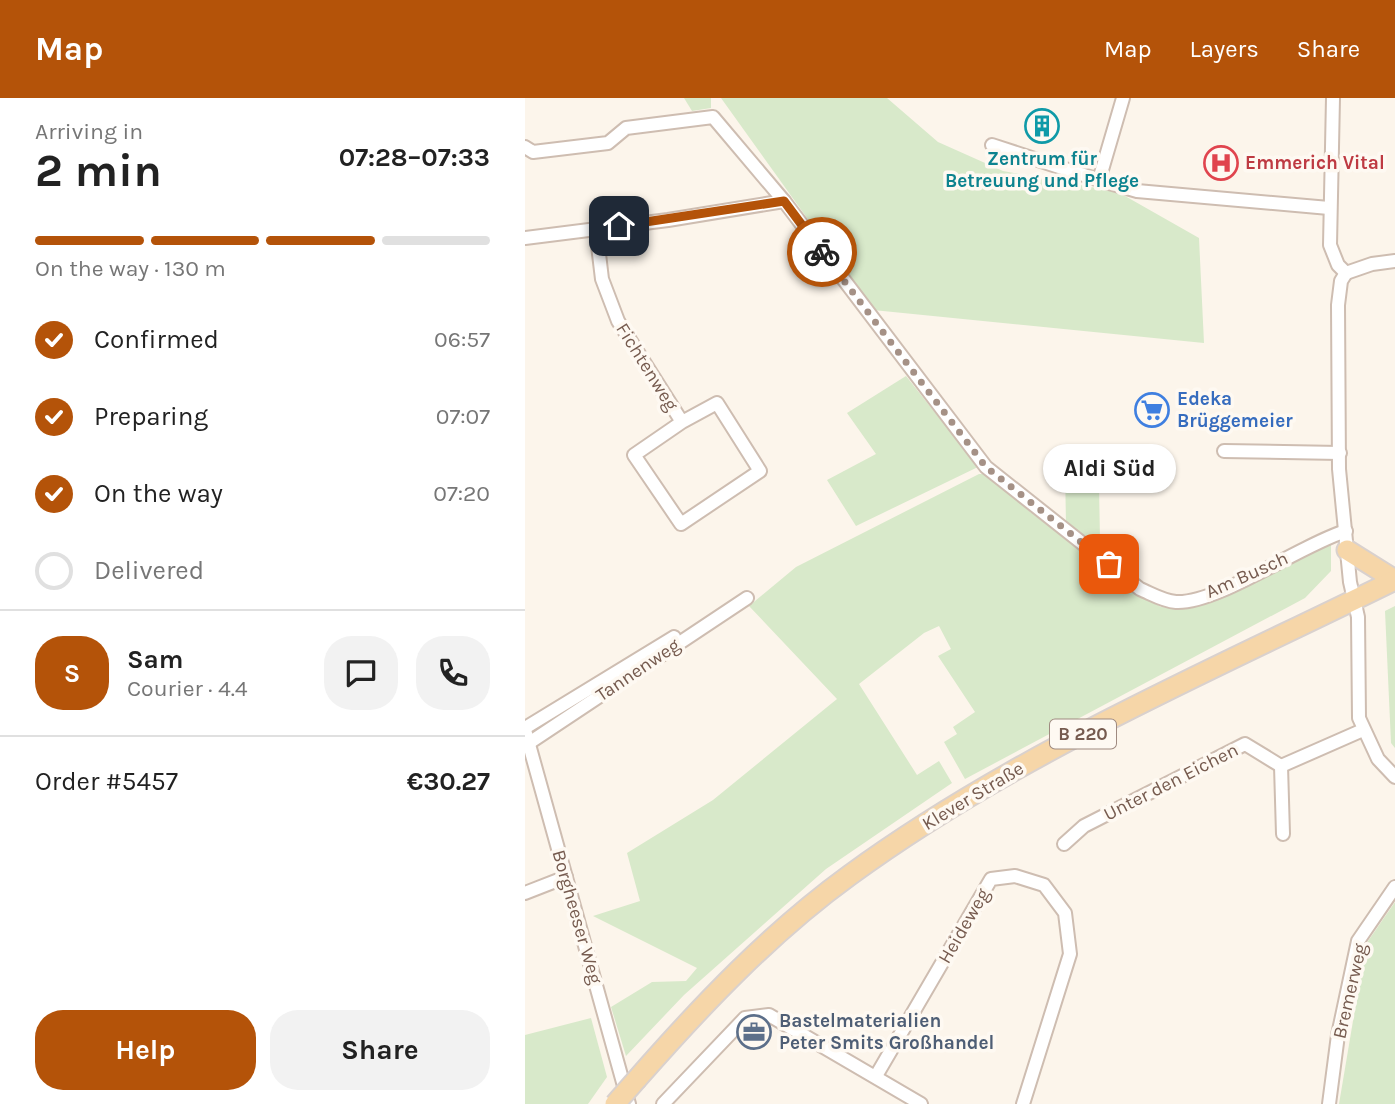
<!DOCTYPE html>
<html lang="en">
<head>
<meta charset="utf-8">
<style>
	body { margin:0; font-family:Karla,sans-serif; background:#f2f2f2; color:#222; height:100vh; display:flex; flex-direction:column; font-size:26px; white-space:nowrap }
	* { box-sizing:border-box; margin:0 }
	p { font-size:23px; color:#767676 }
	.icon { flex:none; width:38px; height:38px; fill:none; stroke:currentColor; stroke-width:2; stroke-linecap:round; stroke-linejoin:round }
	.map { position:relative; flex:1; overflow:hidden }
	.side { display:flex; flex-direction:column; background:#fff; width:525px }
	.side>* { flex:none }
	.pin { position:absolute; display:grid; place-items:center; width:60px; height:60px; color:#fff; margin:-30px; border-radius:14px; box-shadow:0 4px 10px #0006 }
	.courier { position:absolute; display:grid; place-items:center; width:70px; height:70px; margin:-35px; border:5px solid #b45309; border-radius:50%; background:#fff; color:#222; box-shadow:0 2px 9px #0007 }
	.bubble { position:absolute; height:49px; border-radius:24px; background:#fff; box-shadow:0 2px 5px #0004; font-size:23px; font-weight:700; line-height:49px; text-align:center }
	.head em { font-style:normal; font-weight:700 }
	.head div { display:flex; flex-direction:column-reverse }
	.head { display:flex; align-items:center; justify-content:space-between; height:119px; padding:0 35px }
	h1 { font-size:46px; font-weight:700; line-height:52px }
	.bar { display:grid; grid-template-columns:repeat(4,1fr); gap:10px 7px; align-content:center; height:84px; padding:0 35px }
	.bar i { height:9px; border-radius:5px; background:#e0e0e0 }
	.bar .current { background:#b45309 }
	.bar p { grid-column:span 4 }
	.line { display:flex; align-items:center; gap:18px; padding:0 35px; border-top:2px solid #e0e0e0 }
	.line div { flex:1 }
	.round { display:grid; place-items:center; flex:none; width:74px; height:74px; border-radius:28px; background:#f2f2f2 }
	ol { padding:0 35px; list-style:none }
	li { display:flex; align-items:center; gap:21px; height:77px }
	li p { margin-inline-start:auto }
	li .icon { padding:7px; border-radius:50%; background:#b45309; color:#fff; stroke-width:4 }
	li:last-child { color:#767676 }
	li i { width:38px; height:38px; border:4px solid #e0e0e0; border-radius:50% }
	.action { display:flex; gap:14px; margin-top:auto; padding:14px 35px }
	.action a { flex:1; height:80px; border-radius:28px; background:#b45309; color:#fff; font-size:28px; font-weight:700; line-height:80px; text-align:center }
	.action a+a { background:#f2f2f2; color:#222 }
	header { display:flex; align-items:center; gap:42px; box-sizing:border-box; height:98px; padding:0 35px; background:#b45309; color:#fff }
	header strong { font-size:33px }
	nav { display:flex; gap:38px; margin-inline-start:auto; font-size:24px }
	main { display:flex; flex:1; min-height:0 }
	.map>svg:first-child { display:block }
	.green { fill:#d8e9ca }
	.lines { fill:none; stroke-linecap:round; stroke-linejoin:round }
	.street-casing { stroke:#cebdb1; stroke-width:16 }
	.primary-casing { stroke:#d9d1ce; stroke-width:23 }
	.street { stroke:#fff; stroke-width:12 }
	.primary { stroke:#f6d6a8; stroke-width:19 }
	.primary-bridge-casing { stroke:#d9d1ce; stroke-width:23; stroke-linecap:butt }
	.primary-bridge { stroke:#f6d6a8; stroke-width:19 }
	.done { stroke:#a59186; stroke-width:7; stroke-dasharray:0 12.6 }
	.route { stroke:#b45309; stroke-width:9 }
	.labels { text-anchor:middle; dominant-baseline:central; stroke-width:7; stroke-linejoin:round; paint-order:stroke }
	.shield { fill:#fef9f2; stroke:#9f8a80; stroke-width:2 }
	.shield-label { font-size:18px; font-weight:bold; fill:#765b4f }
	.culture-label { font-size:19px; font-weight:bold; fill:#0d838f; stroke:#fef9f2 }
	.health-label { font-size:19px; font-weight:bold; fill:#be3a42; stroke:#fef9f2; text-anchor:start }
	.street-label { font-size:19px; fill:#765b4f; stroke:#fef9f2 }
	.shop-label { font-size:19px; font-weight:bold; fill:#366cbe; stroke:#fef9f2; text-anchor:start }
	.service-label { font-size:19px; font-weight:bold; fill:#4e5e75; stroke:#fef9f2; text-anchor:start }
</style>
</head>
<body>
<header>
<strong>Map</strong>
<nav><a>Map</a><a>Layers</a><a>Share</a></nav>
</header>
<main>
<section class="side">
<div class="head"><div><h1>2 min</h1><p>Arriving in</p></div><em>07:28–07:33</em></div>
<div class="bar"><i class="current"></i><i class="current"></i><i class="current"></i><i></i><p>On the way · 130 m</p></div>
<ol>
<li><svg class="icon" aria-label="check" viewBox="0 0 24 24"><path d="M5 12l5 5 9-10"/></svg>Confirmed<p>06:57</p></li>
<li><svg class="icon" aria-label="check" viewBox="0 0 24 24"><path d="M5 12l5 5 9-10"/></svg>Preparing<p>07:07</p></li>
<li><svg class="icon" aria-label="check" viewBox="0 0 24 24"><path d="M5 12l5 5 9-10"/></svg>On the way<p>07:20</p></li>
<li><i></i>Delivered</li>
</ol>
<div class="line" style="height:126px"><b class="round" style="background:#b45309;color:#fff">S</b><div><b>Sam</b><p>Courier · 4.4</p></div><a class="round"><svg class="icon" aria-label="chat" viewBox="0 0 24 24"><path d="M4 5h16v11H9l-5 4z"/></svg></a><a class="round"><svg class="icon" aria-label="phone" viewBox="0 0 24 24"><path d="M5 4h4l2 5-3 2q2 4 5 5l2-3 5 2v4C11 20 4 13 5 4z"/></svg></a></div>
<div class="line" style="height:91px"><div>Order #5457</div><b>€30.27</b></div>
<div class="action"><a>Help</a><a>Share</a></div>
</section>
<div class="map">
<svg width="870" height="1006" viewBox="0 0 870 1006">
	<rect width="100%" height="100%" fill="#fcf5eb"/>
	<!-- green -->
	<g class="green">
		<polygon points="159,0 186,0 186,10 167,13"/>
		<polygon points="196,0 362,0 413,44 478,73 593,94 674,140 679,245 348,212"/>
		<polygon points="381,278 453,369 331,428 302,382 351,356 322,315"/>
		<polygon points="604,370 604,387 574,388 575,441 584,441 585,447 594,447 594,466 541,426 540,372"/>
		<polygon points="454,376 462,376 504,413 607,492 636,509 659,511 688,502 806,446 806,473 780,500 440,681 419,644 432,636 428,629 450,614 413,558 426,551 414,528 399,535 334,586 392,677 414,663 427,685 301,771 159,897 101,958 86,909 127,884 161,883 172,870 68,818 115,803 102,755 188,702 312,601 224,508 271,469"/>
		<polygon points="870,508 870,650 866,645 860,513"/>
		<polygon points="870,804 870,1006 814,1006 841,846"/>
		<polygon points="66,920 82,979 63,1006 0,1006 0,937"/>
	</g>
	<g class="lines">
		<!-- street casing -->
		<g class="street-casing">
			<g id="street">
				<polyline points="808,0 805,147 813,167 821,175"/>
				<polyline points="467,47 574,82 598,0"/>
				<polyline points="0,49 8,54 83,45 101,30 188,19 259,103"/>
				<polyline points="574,82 612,93 804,110"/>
				<polyline points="71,131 77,181 93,223 157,324 109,357 156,426 235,373 192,305 157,324"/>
				<path d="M0,140l143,-18 116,-19 202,266 154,122c12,5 23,12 36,13 42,2 124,-57 170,-71"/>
				<polyline points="821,175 816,183 813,207 814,371 825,484 833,519 834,620 853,661 870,679"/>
				<polyline points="821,175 847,166 870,163"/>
				<polyline points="699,353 815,355"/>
				<polyline points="0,630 149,539"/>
				<polyline points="0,632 104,1006"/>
				<polyline points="4,645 222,500"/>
				<polyline points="756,668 758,736"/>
				<polyline points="539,746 559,728 720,646 756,668 838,632"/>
				<polyline points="0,795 41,779"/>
				<polyline points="351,978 466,781 490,778 519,787 540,815 545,856 498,1006"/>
				<polyline points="138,1006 220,920 244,917 396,1006"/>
				<polyline points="804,1006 813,937 833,843 870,789"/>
			</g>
		</g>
		<!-- primary casing -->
		<g class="primary-casing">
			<g id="primary">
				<polyline points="822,452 870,482"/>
				<path d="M112,981c65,-74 133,-146 213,-204 167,-122 361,-204 545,-295"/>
			</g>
		</g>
		<!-- street -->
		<use href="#street" class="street"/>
		<!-- primary -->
		<use href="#primary" class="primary"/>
		<!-- primary-bridge casing -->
		<g class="primary-bridge-casing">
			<polyline id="primary-bridge" points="90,1006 112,981"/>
		</g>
		<!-- primary-bridge -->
		<use href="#primary-bridge" class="primary-bridge"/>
	</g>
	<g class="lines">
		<!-- done -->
		<polyline class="done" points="297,154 461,369 584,466"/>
		<!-- route -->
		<polyline class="route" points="94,128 259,103 297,154"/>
	</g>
	<!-- icons -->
	<defs>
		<g id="building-ring" transform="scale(1.75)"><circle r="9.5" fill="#fef9f2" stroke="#0f9aa8" stroke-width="1.5"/><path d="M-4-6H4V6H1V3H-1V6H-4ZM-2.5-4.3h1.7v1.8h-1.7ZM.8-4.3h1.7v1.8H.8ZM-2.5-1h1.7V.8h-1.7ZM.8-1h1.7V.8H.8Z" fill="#0f9aa8"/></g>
		<g id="hospital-ring" transform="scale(1.75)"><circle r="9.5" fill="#fef9f2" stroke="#e0444e" stroke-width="1.5"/><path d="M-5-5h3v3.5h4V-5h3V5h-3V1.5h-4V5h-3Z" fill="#e0444e"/></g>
		<g id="supermarket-ring" transform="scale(1.75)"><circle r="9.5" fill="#fef9f2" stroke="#3f7fe0" stroke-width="1.5"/><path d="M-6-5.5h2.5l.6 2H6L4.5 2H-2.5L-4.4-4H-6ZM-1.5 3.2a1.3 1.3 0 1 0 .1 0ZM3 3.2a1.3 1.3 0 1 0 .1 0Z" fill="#3f7fe0"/></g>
		<g id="office-ring" transform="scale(1.75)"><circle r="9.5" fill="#fef9f2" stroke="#5c6f8a" stroke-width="1.5"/><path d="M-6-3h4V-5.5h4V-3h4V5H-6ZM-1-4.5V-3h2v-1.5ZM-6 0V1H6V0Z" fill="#5c6f8a"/></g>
	</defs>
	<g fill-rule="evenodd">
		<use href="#building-ring" x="517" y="28"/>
		<use href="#hospital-ring" x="696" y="65"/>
		<use href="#supermarket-ring" x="627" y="312"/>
		<use href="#office-ring" x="229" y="934"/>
	</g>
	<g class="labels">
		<!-- shield labels -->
		<rect class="shield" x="525" y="621.5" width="66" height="29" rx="5"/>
		<g class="shield-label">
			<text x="558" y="636">B 220</text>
		</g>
		<!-- culture labels -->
		<g class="culture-label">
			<text x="517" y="61">Zentrum für<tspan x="517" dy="22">Betreuung und Pflege</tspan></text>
		</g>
		<!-- health labels -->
		<g class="health-label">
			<text x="720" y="65">Emmerich Vital</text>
		</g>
		<!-- street labels -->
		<g class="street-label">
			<text transform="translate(122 269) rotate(58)">Fichtenweg</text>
			<text transform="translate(722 477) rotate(-24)">Am Busch</text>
			<text transform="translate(113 572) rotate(-34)">Tannenweg</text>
			<text transform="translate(646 684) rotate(-27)">Unter den Eichen</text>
			<text transform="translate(448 698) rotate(-31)">Klever Straße</text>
			<text transform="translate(52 819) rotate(74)">Borgheeser Weg</text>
			<text transform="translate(439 828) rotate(-60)">Heideweg</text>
			<text transform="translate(825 893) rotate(-77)">Bremerweg</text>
		</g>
		<!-- shop labels -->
		<g class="shop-label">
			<text x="652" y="301">Edeka<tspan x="652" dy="22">Brüggemeier</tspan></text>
		</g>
		<!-- service labels -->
		<g class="service-label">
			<text x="254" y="923">Bastelmaterialien<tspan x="254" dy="22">Peter Smits Großhandel</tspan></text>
		</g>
	</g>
</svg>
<div class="pin" style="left:584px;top:466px;background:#ea580c"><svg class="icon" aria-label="bag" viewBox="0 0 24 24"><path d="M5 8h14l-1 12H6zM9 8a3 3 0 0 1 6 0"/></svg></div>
<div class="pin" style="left:94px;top:128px;background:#1f2937"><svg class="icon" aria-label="home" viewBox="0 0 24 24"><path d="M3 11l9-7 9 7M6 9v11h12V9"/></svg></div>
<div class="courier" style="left:297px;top:154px"><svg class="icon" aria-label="bike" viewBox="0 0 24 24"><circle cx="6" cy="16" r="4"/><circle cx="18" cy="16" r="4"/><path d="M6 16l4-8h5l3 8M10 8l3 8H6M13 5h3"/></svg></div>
<div class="bubble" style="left:518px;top:346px;width:133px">Aldi Süd</div>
</div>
</main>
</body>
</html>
